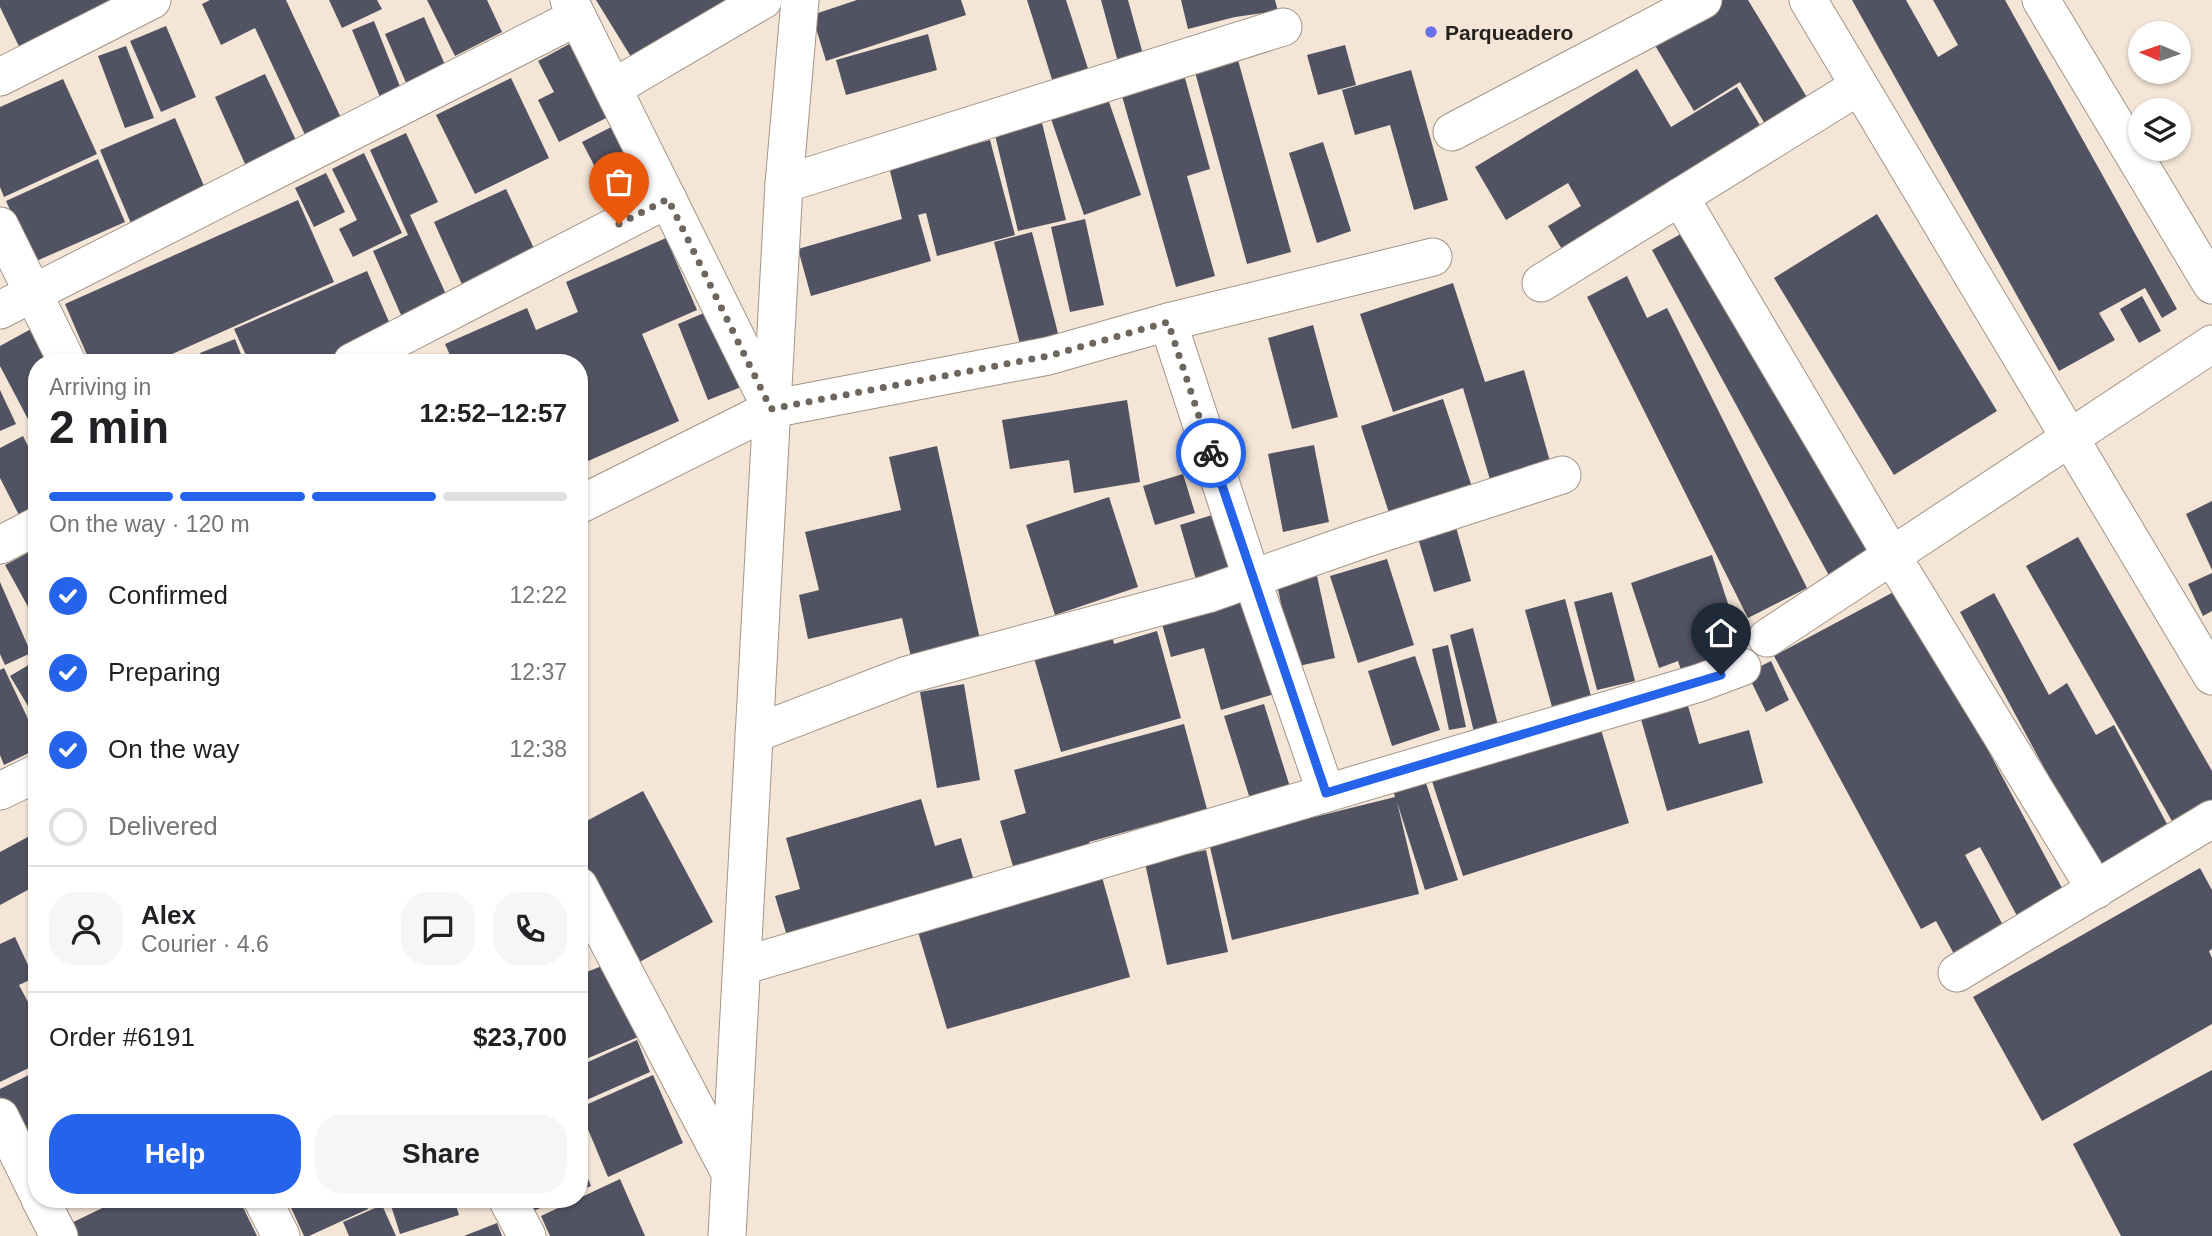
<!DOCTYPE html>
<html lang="en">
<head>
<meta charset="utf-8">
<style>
	body { margin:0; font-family:Helvetica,sans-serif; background:#f6f6f6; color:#202124; height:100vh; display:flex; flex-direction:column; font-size:26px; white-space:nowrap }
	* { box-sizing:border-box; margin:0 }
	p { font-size:23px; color:#757577 }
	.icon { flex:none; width:38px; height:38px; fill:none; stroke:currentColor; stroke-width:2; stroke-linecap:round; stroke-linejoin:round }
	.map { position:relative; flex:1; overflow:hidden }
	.drawer { position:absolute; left:28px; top:354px; width:560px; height:854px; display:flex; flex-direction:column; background:#fff; border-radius:28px; box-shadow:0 2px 5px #0004 }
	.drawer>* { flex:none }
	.needle { width:46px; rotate:272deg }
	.buttons { position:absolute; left:2128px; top:21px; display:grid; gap:14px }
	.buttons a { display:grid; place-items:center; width:63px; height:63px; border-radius:50%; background:#fff; box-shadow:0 2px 5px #0004; font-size:35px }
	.pin { position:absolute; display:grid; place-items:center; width:60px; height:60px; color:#fff; margin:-72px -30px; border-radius:50% 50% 50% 0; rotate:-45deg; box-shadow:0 0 7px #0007 }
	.pin .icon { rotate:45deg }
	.courier { position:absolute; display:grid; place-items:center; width:70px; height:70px; margin:-35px; border:5px solid #2563eb; border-radius:50%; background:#fff; color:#222; box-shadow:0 2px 9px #0007 }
	.head em { font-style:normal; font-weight:800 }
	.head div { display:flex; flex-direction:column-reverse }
	.head { display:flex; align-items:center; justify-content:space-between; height:119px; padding:0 21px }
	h1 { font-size:46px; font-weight:800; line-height:52px }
	.bar { display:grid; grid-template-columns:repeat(4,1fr); gap:10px 7px; align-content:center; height:84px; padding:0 21px }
	.bar i { height:9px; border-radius:5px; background:#e0e0e0 }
	.bar .on { background:#2563eb }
	.bar p { grid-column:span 4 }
	.line { display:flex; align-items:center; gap:18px; padding:0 21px; border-top:2px solid #e0e0e0 }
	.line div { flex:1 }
	.round { display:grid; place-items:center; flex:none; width:74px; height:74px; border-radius:28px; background:#f6f6f6 }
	ol { padding:0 21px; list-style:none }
	li { display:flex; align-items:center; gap:21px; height:77px }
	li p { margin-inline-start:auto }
	li .icon { padding:7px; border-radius:50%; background:#2563eb; color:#fff; stroke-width:4 }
	li:last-child { color:#757577 }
	li i { width:38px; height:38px; border:4px solid #e0e0e0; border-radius:50% }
	.button { display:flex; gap:14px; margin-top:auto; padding:14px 21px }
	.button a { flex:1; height:80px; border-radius:28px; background:#2563eb; color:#fff; font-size:28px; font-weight:800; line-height:80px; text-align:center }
	.button a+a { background:#f6f6f6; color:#202124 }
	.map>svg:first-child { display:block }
	.building { fill:#515362 }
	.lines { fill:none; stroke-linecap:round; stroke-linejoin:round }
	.street-casing { stroke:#a39588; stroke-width:39 }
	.street { stroke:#fff; stroke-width:37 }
	.done { stroke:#6e665d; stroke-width:7; stroke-dasharray:0 12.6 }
	.route { stroke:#2563eb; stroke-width:9 }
	.poi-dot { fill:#696fe8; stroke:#f4e5d7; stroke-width:2.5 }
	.labels { text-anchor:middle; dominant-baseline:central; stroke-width:7; stroke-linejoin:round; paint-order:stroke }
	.poi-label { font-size:21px; font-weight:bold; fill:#26211c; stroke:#f4e5d7; text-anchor:start }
</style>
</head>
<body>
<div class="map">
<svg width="2212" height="1236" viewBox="0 0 2212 1236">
	<rect width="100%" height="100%" fill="#f4e5d7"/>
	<!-- building -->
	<g class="building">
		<polygon points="0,0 110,0 107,2 115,18 26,61 0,7"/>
		<polygon points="210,0 286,0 342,120 306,137 255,28 221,45 202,4"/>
		<polygon points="329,0 377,0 382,9 342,28"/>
		<polygon points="427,0 487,0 502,32 455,56"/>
		<polygon points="596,0 734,0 636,65"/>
		<polygon points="857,0 961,0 966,15 826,61 812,15"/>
		<polygon points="1027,0 1066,0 1091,78 1055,89"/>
		<polygon points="1101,0 1128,0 1144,58 1119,66"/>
		<polygon points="1181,0 1275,0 1278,11 1235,17 1188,29"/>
		<polygon points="1721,0 1748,0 1811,104 1768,129 1740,82 1694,111 1653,42"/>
		<polygon points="1852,0 1906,0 1938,57 1958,45 1933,0 2005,0 2177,309 2162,318 2145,288 2099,313 2115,340 2059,371"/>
		<polygon points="424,17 446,67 407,85 385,34"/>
		<polygon points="374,21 403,94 382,102 352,30"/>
		<polygon points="166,26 196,97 161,112 130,41"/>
		<polygon points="928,34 937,70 846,95 836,60"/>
		<polygon points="573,42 610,116 559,142 538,100 554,92 538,61"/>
		<polygon points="1345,45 1356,85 1318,95 1307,55"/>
		<polygon points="126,46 154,118 125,128 98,56"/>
		<polygon points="1238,60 1291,252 1247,264 1195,72"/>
		<polygon points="1637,69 1671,127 1737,87 1767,137 1566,256 1548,226 1581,206 1568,183 1506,220 1475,167"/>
		<polygon points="1411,70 1448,200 1414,210 1390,125 1355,135 1342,90"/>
		<polygon points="265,74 301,151 250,175 215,97"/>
		<polygon points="511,78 549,158 475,194 436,115"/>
		<polygon points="1185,78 1210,169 1187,176 1215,276 1176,287 1122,96"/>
		<polygon points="63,79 97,154 4,197 0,187 0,107"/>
		<polygon points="1108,99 1141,195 1084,215 1051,119"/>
		<polygon points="175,118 210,200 135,233 100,150"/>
		<polygon points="623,121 661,196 621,217 582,142"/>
		<polygon points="1042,123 1066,220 1018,231 995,135"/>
		<polygon points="406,133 438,202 410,215 450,303 405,324 373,251 408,235 370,150"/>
		<polygon points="990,140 1015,235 937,256 926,213 918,215 931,261 811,296 798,249 902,219 889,167"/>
		<polygon points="1323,142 1351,231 1317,243 1289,153"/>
		<polygon points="364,153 402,233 353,257 339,229 357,220 332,169"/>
		<polygon points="98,159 125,222 34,262 6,201"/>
		<polygon points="326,173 345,212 314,227 295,188"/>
		<polygon points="506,189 538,257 465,291 434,222"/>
		<polygon points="298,200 334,282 154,362 90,362 65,304"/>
		<polygon points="1877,214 1997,411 1894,475 1774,278"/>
		<polygon points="1085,219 1104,305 1070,312 1051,227"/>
		<polygon points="1697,225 1877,557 1832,581 1652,250"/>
		<polygon points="1032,232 1060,341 1022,352 994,242"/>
		<polygon points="666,238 697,310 642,334 679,421 579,465 579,362 453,362 445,344 527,308 536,330 578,312 566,282"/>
		<polygon points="367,271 393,331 342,362 249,362 234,329"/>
		<polygon points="1627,276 1647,318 1667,308 1807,588 1748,618 1587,297"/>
		<polygon points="1453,283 1485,382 1524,370 1551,465 1491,483 1463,388 1393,412 1360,314"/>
		<polygon points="2142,296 2161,331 2139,343 2120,309"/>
		<polygon points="718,307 749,384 708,400 678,324"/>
		<polygon points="42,323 62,362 37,362 37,419 30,423 0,366 0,346"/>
		<polygon points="1313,325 1338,417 1292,429 1268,338"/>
		<polygon points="235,339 244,362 204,362 200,353"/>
		<polygon points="0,390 16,424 0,431"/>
		<polygon points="1443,399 1472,487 1389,513 1361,426"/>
		<polygon points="1127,400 1140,482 1074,493 1069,460 1010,469 1002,420"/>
		<polygon points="23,436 37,464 37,511 21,519 0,478 0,448"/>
		<polygon points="1314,445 1329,522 1283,532 1268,454"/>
		<polygon points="937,446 981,644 912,661 902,618 808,639 799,595 819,590 805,532 901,510 889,457"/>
		<polygon points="1183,474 1195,513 1155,525 1143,486"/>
		<polygon points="1109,497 1138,587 1055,615 1026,525"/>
		<polygon points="2212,501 2212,570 2186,514"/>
		<polygon points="1225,511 1243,569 1197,583 1180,525"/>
		<polygon points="1456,527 1471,581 1434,592 1418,538"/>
		<polygon points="2078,537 2212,771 2212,816 2180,835 2026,566"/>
		<polygon points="37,548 37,623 5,565"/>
		<polygon points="1712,555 1745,655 1683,676 1678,661 1659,668 1631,583"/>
		<polygon points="1387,559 1414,645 1358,663 1330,576"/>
		<polygon points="2212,573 2212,611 2203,616 2188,584"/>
		<polygon points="1317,576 1335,658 1294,667 1277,584"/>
		<polygon points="0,582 31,653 5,665 0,654"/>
		<polygon points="1901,588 2069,901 2023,927 1980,847 1965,855 2010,938 1960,965 1936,921 1921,929 1774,656"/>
		<polygon points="1612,592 1635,681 1597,690 1574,602"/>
		<polygon points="1994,593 2049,695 2067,683 2096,735 2114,725 2174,837 2103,877 1960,612"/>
		<polygon points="1250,595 1278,693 1221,710 1204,648 1171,657 1161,620"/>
		<polygon points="1565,599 1591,696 1552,707 1525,610"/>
		<polygon points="1473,628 1498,725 1474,732 1450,635"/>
		<polygon points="1157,631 1181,718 1061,752 1034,658 1112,636 1114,644"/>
		<polygon points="1448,645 1466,727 1449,730 1432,649"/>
		<polygon points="1415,656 1440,730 1392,746 1368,671"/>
		<polygon points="37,660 37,721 10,676"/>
		<polygon points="1771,661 1789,700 1766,712 1747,673"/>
		<polygon points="4,668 37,738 37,749 4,765 0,755 0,670"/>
		<polygon points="964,684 980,780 937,788 920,692"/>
		<polygon points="1686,699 1699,744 1749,730 1763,783 1667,811 1639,712"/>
		<polygon points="1264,704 1290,787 1250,799 1224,716"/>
		<polygon points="1599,723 1629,823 1463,876 1431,778"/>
		<polygon points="1184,724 1207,809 1089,842 1092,851 1014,870 1000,821 1026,813 1014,770"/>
		<polygon points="1425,780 1458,880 1425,890 1397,802 1419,894 1232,940 1209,843 1395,797 1393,790"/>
		<polygon points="643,791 713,922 634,965 579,864 579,825"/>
		<polygon points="921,799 935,846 961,838 974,881 787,936 775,896 800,889 786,838"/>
		<polygon points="37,832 37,885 0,905 0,852"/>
		<polygon points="1206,850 1228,952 1167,965 1145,863"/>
		<polygon points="2200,868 2212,890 2212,949 2209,951 2212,958 2212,1024 2042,1121 1973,997"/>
		<polygon points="1102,877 1130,977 947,1029 916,925"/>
		<polygon points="15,937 34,978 19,985 37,1019 37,1064 0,1082 0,944"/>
		<polygon points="607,964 638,1037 579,1062 579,975"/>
		<polygon points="637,1040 650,1072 582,1102 579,1096 579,1066"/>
		<polygon points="2212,1070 2212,1236 2121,1236 2073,1144"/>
		<polygon points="37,1071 37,1180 0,1101 0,1089"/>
		<polygon points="653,1075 683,1143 608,1177 579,1108"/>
		<polygon points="579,1157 591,1186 579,1191"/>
		<polygon points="620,1179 645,1236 550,1236 541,1216"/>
		<polygon points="45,1199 82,1199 52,1213"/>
		<polygon points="121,1199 145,1199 149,1208 167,1199 239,1199 257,1236 67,1236 63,1227"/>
		<polygon points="287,1199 363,1199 368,1209 309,1236 304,1236"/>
		<polygon points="389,1199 454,1199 459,1215 400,1234"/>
		<polygon points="515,1199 561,1199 522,1216"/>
		<polygon points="382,1205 396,1236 349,1236 343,1222"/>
		<polygon points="497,1223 502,1236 464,1236"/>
	</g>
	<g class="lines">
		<!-- street casing -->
		<g class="street-casing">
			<g id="street">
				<polyline points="569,0 771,408"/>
				<polyline points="1808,0 2212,676"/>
				<polyline points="2041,0 2212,285"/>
				<polyline points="0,77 152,0"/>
				<polyline points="613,88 763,0"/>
				<polyline points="1452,132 1703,0"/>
				<polyline points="784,184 1283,27"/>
				<polyline points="1680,197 1892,556 2096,890"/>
				<polyline points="0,226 67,362"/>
				<polyline points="1541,283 1859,86"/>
				<polyline points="0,310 577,17"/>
				<polyline points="1168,322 1252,579 1326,793"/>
				<polyline points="352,362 668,199"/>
				<polyline points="579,505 771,409 1048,356 1168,322 1433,257"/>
				<polyline points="0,545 37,526"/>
				<polyline points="1767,638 2212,344"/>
				<polyline points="754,734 907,675 1208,594 1361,540 1562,475"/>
				<polyline points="0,791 37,773"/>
				<polyline points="579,886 730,1173"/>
				<polyline points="742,966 1699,683 1742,667"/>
				<polyline points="1957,973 2212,819"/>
				<polyline points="0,1117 37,1192"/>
				<polyline points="40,1199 59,1236"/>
				<polyline points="262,1199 281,1236"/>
				<polyline points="507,1199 527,1236"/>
				<polyline points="727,1236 784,184 800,0"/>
			</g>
		</g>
		<!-- street -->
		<use href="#street" class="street"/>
	</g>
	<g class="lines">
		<!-- done -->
		<polyline class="done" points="619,224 668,199 771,409 1048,356 1168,322 1211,453"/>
		<!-- route -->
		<polyline class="route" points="1211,453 1326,793 1721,675"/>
	</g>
	<!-- markers -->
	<circle class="poi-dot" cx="1431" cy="32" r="7"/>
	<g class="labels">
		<!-- poi labels -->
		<g class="poi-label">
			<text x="1445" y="32">Parqueadero</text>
		</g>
	</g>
</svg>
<div class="buttons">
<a><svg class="needle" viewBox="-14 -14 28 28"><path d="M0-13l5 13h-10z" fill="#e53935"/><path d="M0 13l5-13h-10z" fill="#757577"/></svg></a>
<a><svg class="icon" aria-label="layers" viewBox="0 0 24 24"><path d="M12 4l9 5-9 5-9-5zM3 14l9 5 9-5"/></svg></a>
</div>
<div class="pin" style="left:619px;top:224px;background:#ea580c"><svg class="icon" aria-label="bag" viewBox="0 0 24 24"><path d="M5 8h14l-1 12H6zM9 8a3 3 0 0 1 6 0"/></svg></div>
<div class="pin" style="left:1721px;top:675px;background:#1f2937"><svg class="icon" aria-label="home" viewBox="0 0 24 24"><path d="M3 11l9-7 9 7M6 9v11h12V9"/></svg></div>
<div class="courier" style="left:1211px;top:453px"><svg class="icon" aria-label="bike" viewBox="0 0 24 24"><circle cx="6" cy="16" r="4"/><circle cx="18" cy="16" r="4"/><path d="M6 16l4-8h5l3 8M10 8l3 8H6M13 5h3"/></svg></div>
<section class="drawer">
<div class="head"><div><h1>2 min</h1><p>Arriving in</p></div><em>12:52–12:57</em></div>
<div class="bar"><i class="on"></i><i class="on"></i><i class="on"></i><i></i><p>On the way · 120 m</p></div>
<ol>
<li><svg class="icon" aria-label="check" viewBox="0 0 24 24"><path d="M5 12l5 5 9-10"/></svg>Confirmed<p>12:22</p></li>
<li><svg class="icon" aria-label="check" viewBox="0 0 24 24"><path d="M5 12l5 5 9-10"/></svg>Preparing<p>12:37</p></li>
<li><svg class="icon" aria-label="check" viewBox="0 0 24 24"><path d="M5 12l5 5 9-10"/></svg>On the way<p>12:38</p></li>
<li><i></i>Delivered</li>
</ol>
<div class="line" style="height:126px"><a class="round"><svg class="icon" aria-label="person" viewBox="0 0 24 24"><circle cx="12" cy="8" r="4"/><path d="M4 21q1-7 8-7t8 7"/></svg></a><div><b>Alex</b><p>Courier · 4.6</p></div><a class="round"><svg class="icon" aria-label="chat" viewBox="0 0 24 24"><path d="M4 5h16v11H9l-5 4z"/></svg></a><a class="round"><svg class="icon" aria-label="phone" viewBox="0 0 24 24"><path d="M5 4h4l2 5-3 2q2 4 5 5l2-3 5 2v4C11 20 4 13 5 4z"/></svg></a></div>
<div class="line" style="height:91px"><div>Order #6191</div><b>$23,700</b></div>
<div class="button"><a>Help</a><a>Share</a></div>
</section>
</div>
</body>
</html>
